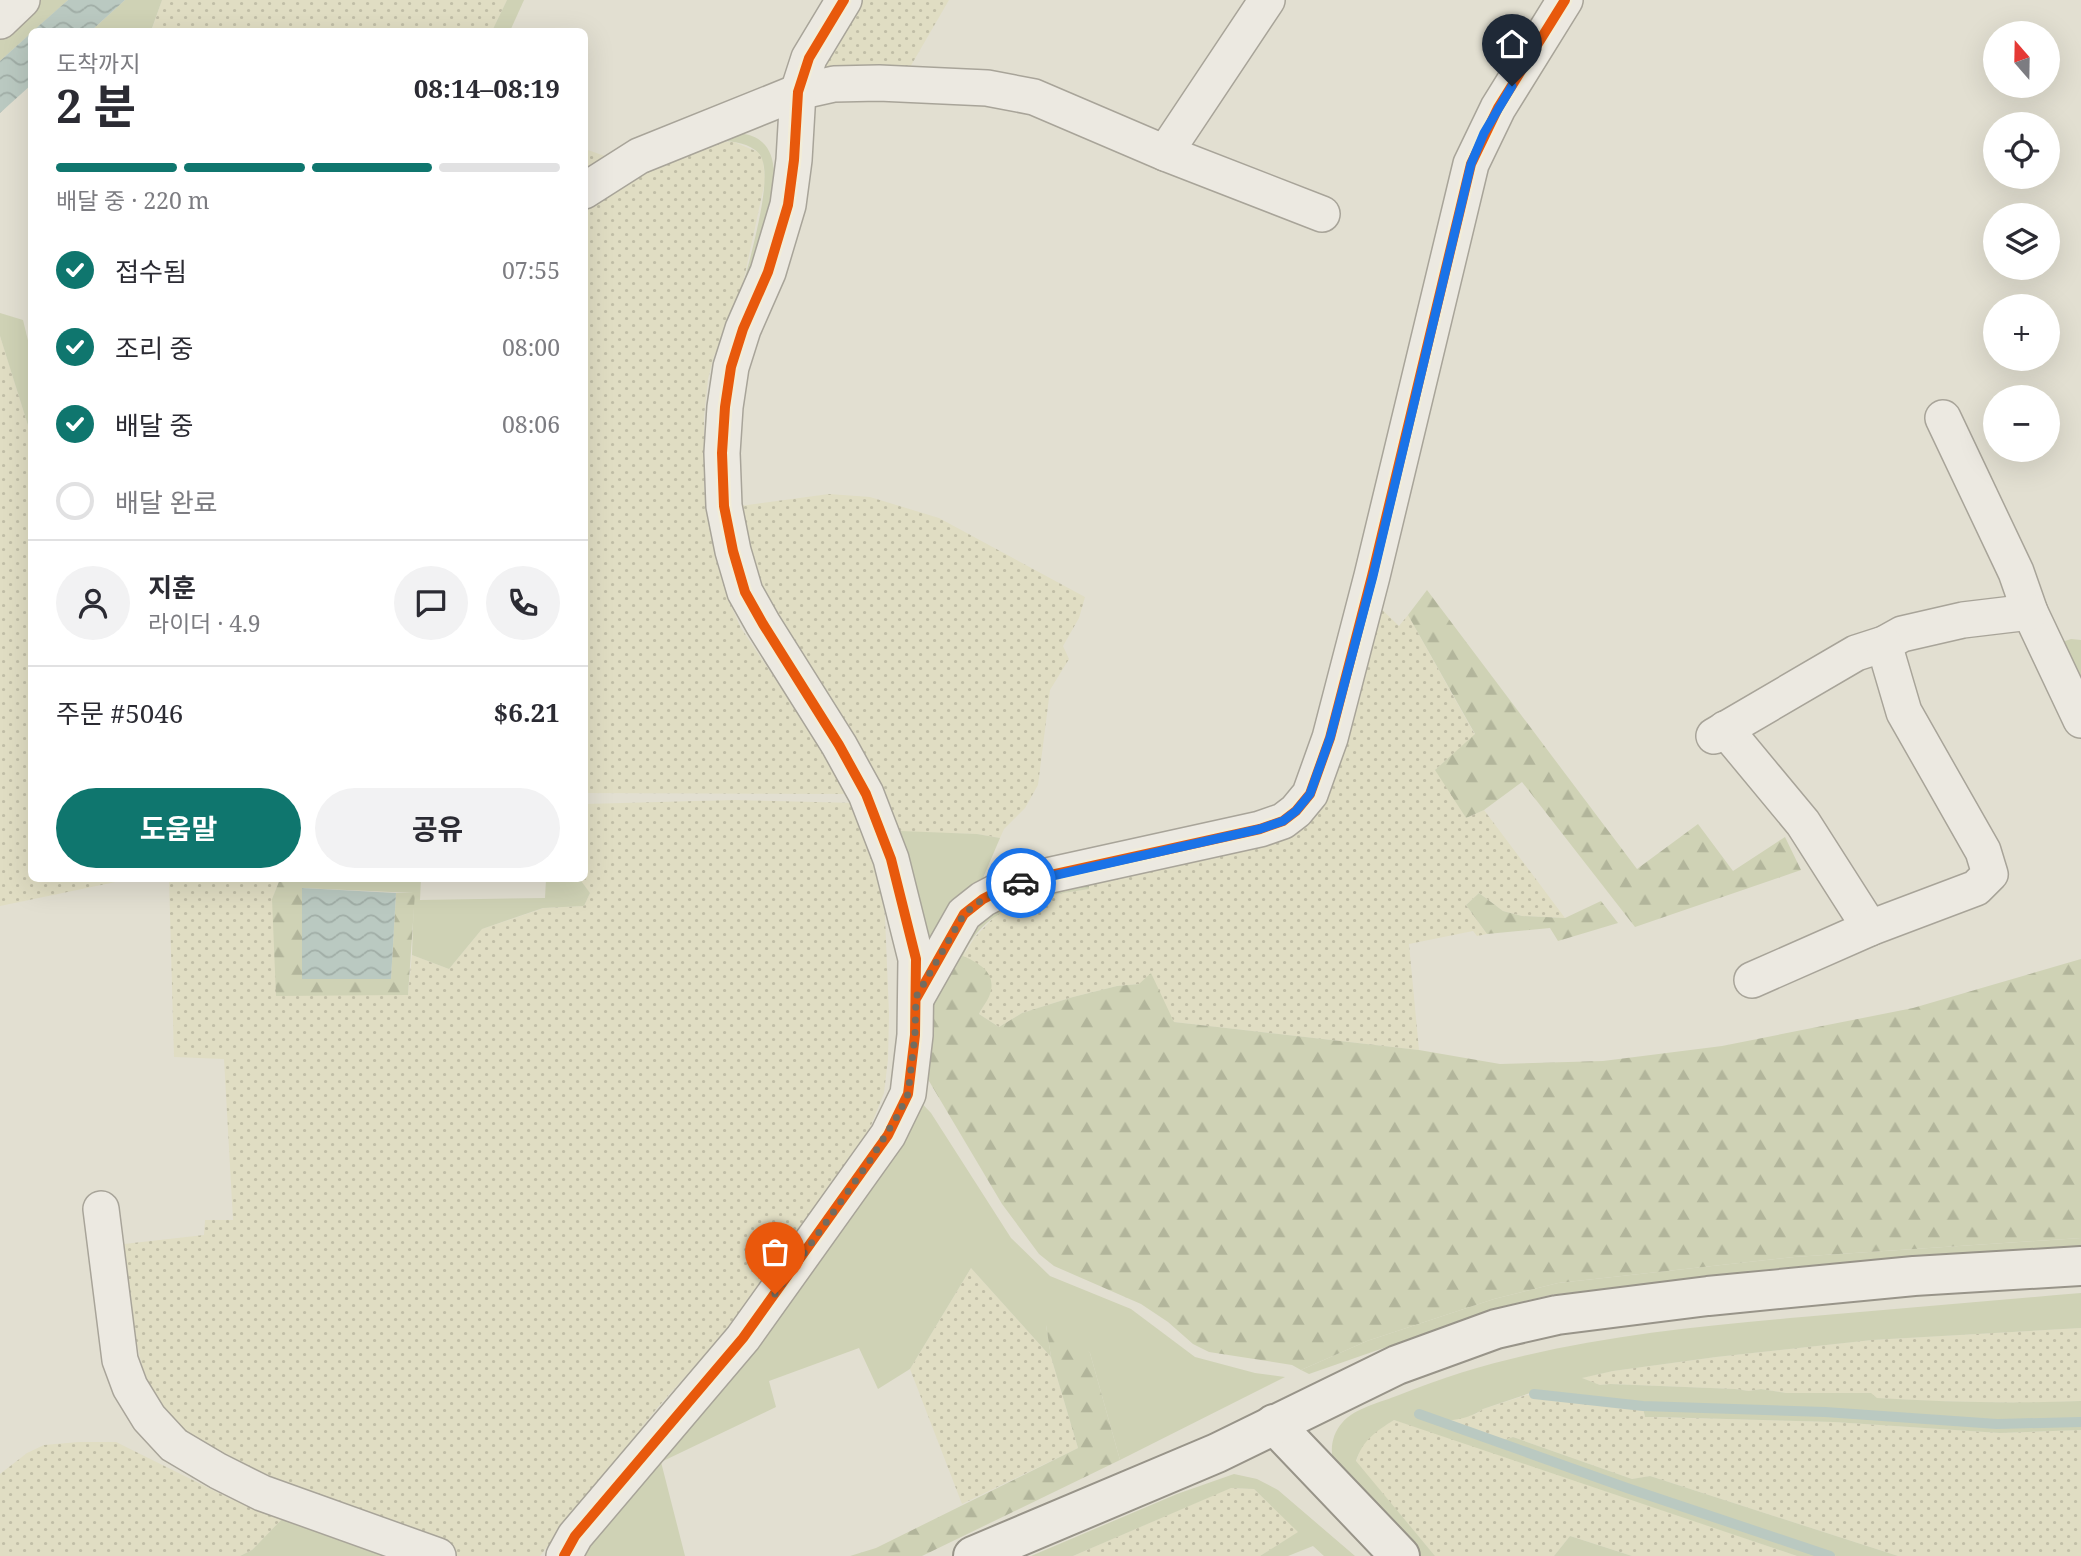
<!DOCTYPE html>
<html lang="ko">
<head>
<meta charset="utf-8">
<style>
	body { margin:0; font-family:"Noto Serif","Noto Sans KR",serif; background:#f2f2f3; color:#2b2b33; height:100vh; display:flex; flex-direction:column; font-size:26px; white-space:nowrap }
	* { box-sizing:border-box; margin:0 }
	p { font-size:23px; color:#7c7c81 }
	.icon { flex:none; width:38px; height:38px; fill:none; stroke:currentColor; stroke-width:2; stroke-linecap:round; stroke-linejoin:round }
	.map { position:relative; flex:1; overflow:hidden }
	.sheet { position:absolute; left:28px; top:28px; width:560px; height:854px; display:flex; flex-direction:column; background:#fff; border-radius:10px; box-shadow:0 7px 28px #0002 }
	.sheet>* { flex:none }
	.needle { width:46px; rotate:340deg }
	.tools { position:absolute; left:1983px; top:21px; display:grid; gap:14px }
	.tools a { display:grid; place-items:center; width:77px; height:77px; border-radius:50%; background:#fff; box-shadow:0 7px 28px #0002; font-size:35px }
	.pin { position:absolute; display:grid; place-items:center; width:60px; height:60px; color:#fff; margin:-72px -30px; border-radius:50% 50% 50% 0; rotate:-45deg; box-shadow:0 0 7px #0007 }
	.pin .icon { rotate:45deg }
	.courier { position:absolute; display:grid; place-items:center; width:70px; height:70px; margin:-35px; border:5px solid #1a73e8; border-radius:50%; background:#fff; color:#222; box-shadow:0 2px 9px #0007 }
	.headline em { font-style:normal; font-weight:700 }
	.headline div { display:flex; flex-direction:column-reverse }
	.headline { display:flex; align-items:center; justify-content:space-between; height:119px; padding:0 28px }
	h1 { font-size:46px; font-weight:700; line-height:52px }
	.bar { display:grid; grid-template-columns:repeat(4,1fr); gap:10px 7px; align-content:center; height:84px; padding:0 28px }
	.bar i { height:9px; border-radius:5px; background:#e1e1e2 }
	.bar .on { background:#0f766e }
	.bar p { grid-column:span 4 }
	.line { display:flex; align-items:center; gap:18px; padding:0 28px; border-top:2px solid #e1e1e2 }
	.line div { flex:1 }
	.round { display:grid; place-items:center; flex:none; width:74px; height:74px; border-radius:37px; background:#f2f2f3 }
	ol { padding:0 28px; list-style:none }
	li { display:flex; align-items:center; gap:21px; height:77px }
	li p { margin-inline-start:auto }
	li .icon { padding:7px; border-radius:50%; background:#0f766e; color:#fff; stroke-width:4 }
	li:last-child { color:#7c7c81 }
	li i { width:38px; height:38px; border:4px solid #e1e1e2; border-radius:50% }
	.cta { display:flex; gap:14px; margin-top:auto; padding:14px 28px }
	.cta a { flex:1; height:80px; border-radius:42px; background:#0f766e; color:#fff; font-size:28px; font-weight:700; line-height:80px; text-align:center }
	.cta a+a { background:#f2f2f3; color:#2b2b33 }
	.map>svg:first-child { display:block }
	.farmland { fill:url(#farmland-dots) }
	.grass { fill:#cfd2b5 }
	.forest { fill:url(#forest-firs) }
	.water { fill:url(#water-waves) }
	.lines { fill:none; stroke-linecap:round; stroke-linejoin:round }
	.stream { stroke:#bac9c1; stroke-width:10 }
	.street-casing { stroke:#a8a499; stroke-width:38 }
	.secondary-casing { stroke:#989489; stroke-width:42 }
	.street { stroke:#ece9e1; stroke-width:35 }
	.secondary { stroke:#ece9e1; stroke-width:38 }
	.cycleway-casing { stroke:#f2edd8; stroke-width:15 }
	.cycleway { stroke:#e8590c; stroke-width:10 }
	.done { stroke:#736c5f; stroke-width:7; stroke-dasharray:0 12.6 }
	.route { stroke:#1a73e8; stroke-width:9 }
</style>
</head>
<body>
<div class="map">
<svg width="2081" height="1556" viewBox="0 0 2081 1556">
	<defs>
		<pattern id="farmland-dots" width="8" height="8" patternUnits="userSpaceOnUse" patternTransform="scale(1.75)"><rect width="8" height="8" fill="#e0ddc3"/><path d="M2 2h.1M6 6h.1" fill="none" stroke="#c1bea7" stroke-width="1.8" stroke-linecap="round"/></pattern>
		<pattern id="forest-firs" width="22" height="20" patternUnits="userSpaceOnUse" patternTransform="scale(1.75)"><rect width="22" height="20" fill="#cfd2b5"/><path d="M5 1l3.5 6h-7zM16 11l3.5 6h-7z" fill="#b2b59b"/></pattern>
		<pattern id="water-waves" width="16" height="10" patternUnits="userSpaceOnUse" patternTransform="scale(1.75)"><rect width="16" height="10" fill="#bac9c1"/><path d="M0 5q4-4 8 0t8 0" fill="none" stroke="#a0ada6"/></pattern>
	</defs>
	<rect width="100%" height="100%" fill="#e2dfd1"/>
	<!-- farmland -->
	<g class="farmland">
		<polygon points="162,0 507,0 492,31 151,32"/>
		<polygon points="852,0 949,0 902,81 836,78 815,64"/>
		<polygon points="718,142 734,142 758,152 763,160 765,181 739,302 714,356 708,379 704,417 704,489 720,570 728,599 741,628 852,794 585,793 584,207 654,164"/>
		<polygon points="585,149 616,160 585,179"/>
		<polygon points="0,336 31,435 32,878 130,879 0,906"/>
		<polygon points="829,494 870,497 939,518 1085,597 1079,618 1063,646 1069,659 1050,690 1038,785 1025,808 1004,829 1000,838 977,834 900,832 881,793 755,577 740,506"/>
		<polygon points="1374,602 1399,626 1408,615 1475,735 1436,769 1466,818 1484,810 1565,918 1522,916 1503,911 1479,893 1466,905 1487,934 1477,936 1473,931 1409,944 1419,1050 1174,1022 1139,984 1117,986 1073,997 1022,1013 999,1027 979,1014 990,994 963,956 975,937 1000,911 1040,897 1088,889 1089,874 1284,828"/>
		<polygon points="734,800 857,803 879,875 885,916 889,1014 888,1059 884,1093 868,1133 763,1289 658,1407 540,1556 447,1556 179,1440 151,1391 141,1362 129,1310 124,1244 204,1235 205,1220 233,1220 224,1059 174,1057 169,879 280,879 272,899 408,995 412,955 449,969 482,929 544,908 584,906 590,893 579,879 584,878 585,804"/>
		<polygon points="971,1268 1051,1357 1078,1448 962,1504 910,1369"/>
		<polygon points="2081,1328 2081,1401 2027,1403 1930,1401 1786,1393 1761,1389 1749,1391 1735,1389 1610,1384 1600,1385 1581,1378 1613,1371 1716,1357 1872,1340"/>
		<polygon points="1527,1395 1643,1408 1645,1417 1834,1422 2000,1433 2081,1430 2081,1556 1898,1556 1650,1476 1632,1479 1513,1437 1501,1441 1444,1420 1476,1414 1483,1409"/>
		<polygon points="1394,1420 1450,1437 1797,1556 1632,1556 1570,1536 1554,1556 1435,1556 1356,1462 1361,1447 1371,1434"/>
		<polygon points="79,1442 116,1442 231,1499 284,1517 252,1550 240,1556 0,1556 0,1474 27,1453 44,1445"/>
		<polygon points="1230,1488 1254,1489 1299,1532 1260,1556 1073,1556"/>
	</g>
	<!-- grass -->
	<g class="grass">
		<polygon points="29,0 68,0 0,61 0,28"/>
		<polygon points="125,0 162,0 151,31 91,31"/>
		<polygon points="507,0 524,0 510,31 492,31"/>
		<path d="M724,132c15,1 31,1 41,13 27,32 -13,122 -26,157 7,-32 34,-116 23,-143 -2,-7 -9,-11 -16,-14 -46,-19 -124,37 -161,62v-7c41,-31 89,-56 139,-68z"/>
		<polygon points="0,313 23,320 31,353 31,435 0,336"/>
		<polygon points="755,577 881,793 900,831 977,834 1000,838 983,878 966,906 921,956 764,608"/>
		<polygon points="2071,639 2081,640 2081,702 2056,644"/>
		<polygon points="421,878 420,900 545,898 546,879 579,878 590,893 584,906 543,908 482,929 449,969 412,955 414,893 302,888 302,879"/>
		<polygon points="912,1093 931,1113 1011,1238 1050,1276 1131,1309 1195,1357 1255,1373 1285,1377 1120,1460 1090,1353 1046,1325 1051,1357 971,1268 910,1369 878,1389 859,1348 769,1381 776,1407 661,1462 685,1556 572,1556"/>
		<polygon points="2081,1238 2081,1246 1780,1268 1550,1295 1504,1306 1309,1374 1301,1370 1367,1341 1494,1299 1558,1283 1794,1257"/>
		<path d="M2081,1293v35l-209,12 -156,17 -103,14 -31,7 18,7 10,-1 125,5 14,2 12,-2 25,4h85l6,5c68,4 136,6 204,3v20l-84,1 -172,-12 -182,-6 -110,-12 -50,17c-9,7 -26,12 -38,11 -9,-1 -18,-8 -27,-8l2,5 168,60 230,79h-21l-403,-136c-19,12 -31,20 -38,41l79,95h-22l-79,-94c-5,-13 -1,-29 8,-39 12,-15 40,-21 57,-28 127,-52 267,-66 403,-78 93,-8 186,-16 279,-24z"/>
		<polygon points="1643,1408 1826,1413 1997,1425 2081,1423 2081,1430 2000,1433 1834,1422 1656,1417 1645,1417"/>
		<polygon points="1513,1437 1632,1479 1650,1476 1898,1556 1836,1556 1501,1441"/>
		<polygon points="1234,1474 1257,1479 1278,1490 1355,1556 1324,1556 1313,1546 1288,1556 1260,1556 1298,1532 1254,1489 1231,1488 1073,1556 1031,1556 1177,1494"/>
		<polygon points="284,1517 402,1556 240,1556 252,1550"/>
		<polygon points="1570,1536 1632,1556 1554,1556"/>
	</g>
	<!-- forest -->
	<g class="forest">
		<polygon points="1427,590 1637,869 1698,824 1733,871 1785,837 1801,870 1635,927 1522,782 1484,810 1466,818 1435,770 1475,734 1408,615"/>
		<path d="M1089,874v15c-50,8 -103,14 -126,67 16,7 34,17 27,38 -2,7 -8,13 -11,20l20,13 23,-14 51,-16 44,-11 22,-2 12,-11 23,49 245,28 81,14 103,-3 119,-15 191,-38 168,-49v279l-287,19 -236,26 -64,16 -127,42 -66,29 -9,-5 -83,-13 -16,-8 -25,-22 -27,-18 -87,-38 -15,-12 -37,-50 -76,-128 -4,-55 52,-105z"/>
		<polygon points="280,879 302,879 302,978 391,979 396,893 415,893 408,995 276,996 272,899"/>
		<polygon points="1479,893 1503,911 1522,916 1565,918 1601,901 1618,923 1558,941 1550,928 1487,934 1466,905"/>
		<polygon points="1054,1319 1090,1353 1120,1460 922,1556 850,1556 876,1548 1078,1448 1051,1357 1046,1325"/>
	</g>
	<!-- water -->
	<g class="water">
		<polygon points="68,0 125,0 91,31 33,31"/>
		<polygon points="31,33 31,85 0,113 0,61"/>
		<polygon points="302,888 396,893 391,979 302,979"/>
	</g>
	<g class="lines">
		<!-- stream -->
		<g class="stream">
			<polyline points="1534,1394 1643,1406 1825,1412 1997,1424 2081,1422"/>
			<polyline points="1419,1414 1627,1488 1830,1556"/>
		</g>
		<!-- street casing -->
		<g class="street-casing">
			<g id="street">
				<polyline points="0,21 22,0"/>
				<polyline points="1165,153 1267,0"/>
				<polyline points="584,191 639,156 798,92 834,84 879,83 987,88 1034,97 1165,153 1322,214"/>
				<polyline points="1943,418 2016,572 2030,612 2081,720"/>
				<polyline points="1725,729 1803,823 1870,928"/>
				<polyline points="1714,736 1856,653 1884,644 1902,634 1963,620 2030,612"/>
				<polyline points="1752,980 1870,928 1976,888 1990,874 1983,851 1904,712 1884,644"/>
				<polyline points="917,997 964,914 983,899 1004,888 1051,875 1260,829 1283,821 1296,811 1310,794 1330,738 1372,576 1471,164 1498,108 1565,0"/>
				<polyline points="101,1209 120,1360 130,1387 149,1418 174,1445 218,1471 262,1493 438,1556"/>
				<polyline points="564,1556 575,1536 743,1338 888,1135 908,1094 915,1035 916,959 891,859 866,794 839,745 763,624 745,592 733,551 724,506 722,453 725,407 731,367 743,329 768,272 788,205 794,160 798,92 809,58 844,0"/>
			</g>
		</g>
		<!-- secondary casing -->
		<g class="secondary-casing">
			<g id="secondary">
				<polyline points="1274,1424 1400,1556"/>
				<polyline points="973,1556 1217,1453 1397,1365 1496,1329 1557,1315 1708,1296 1914,1276 2081,1266"/>
			</g>
		</g>
		<!-- street -->
		<use href="#street" class="street"/>
		<!-- secondary -->
		<use href="#secondary" class="secondary"/>
		<!-- cycleway casing -->
		<g class="cycleway-casing">
			<g id="cycleway">
				<polyline points="917,997 964,914 983,899 1004,888 1051,875 1260,829 1283,821 1296,811 1310,794 1330,738 1372,576 1471,164 1498,108 1565,0"/>
				<polyline points="564,1556 575,1536 743,1338 888,1135 908,1094 915,1035 916,959 891,859 866,794 839,745 763,624 745,592 733,551 724,506 722,453 725,407 731,367 743,329 768,272 788,205 794,160 798,92 809,58 844,0"/>
			</g>
		</g>
		<!-- cycleway -->
		<use href="#cycleway" class="cycleway"/>
	</g>
	<g class="lines">
		<!-- done -->
		<polyline class="done" points="775,1294 869,1162 898,1115 908,1094 915,1035 916,997 964,914 983,899 1004,888 1021,883"/>
		<!-- route -->
		<polyline class="route" points="1021,883 1260,829 1283,821 1296,811 1310,794 1330,738 1373,576 1471,164 1484,133 1512,86"/>
	</g>
</svg>
<div class="tools">
<a><svg class="needle" viewBox="-14 -14 28 28"><path d="M0-13l5 13h-10z" fill="#e53935"/><path d="M0 13l5-13h-10z" fill="#7c7c81"/></svg></a>
<a><svg class="icon" aria-label="locate" viewBox="0 0 24 24"><circle cx="12" cy="12" r="6"/><path d="M12 2v4M12 18v4M2 12h4M18 12h4"/></svg></a>
<a><svg class="icon" aria-label="layers" viewBox="0 0 24 24"><path d="M12 4l9 5-9 5-9-5zM3 14l9 5 9-5"/></svg></a>
<a>+</a>
<a>−</a>
</div>
<div class="pin" style="left:775px;top:1294px;background:#ea580c"><svg class="icon" aria-label="bag" viewBox="0 0 24 24"><path d="M5 8h14l-1 12H6zM9 8a3 3 0 0 1 6 0"/></svg></div>
<div class="pin" style="left:1512px;top:86px;background:#1f2937"><svg class="icon" aria-label="home" viewBox="0 0 24 24"><path d="M3 11l9-7 9 7M6 9v11h12V9"/></svg></div>
<div class="courier" style="left:1021px;top:883px"><svg class="icon" aria-label="car" viewBox="0 0 24 24"><path d="M5 17H2v-5l4-1 3-4h7l3 4 3 1v5h-3M9 17h6M6 11h13"/><circle cx="7" cy="17" r="2"/><circle cx="17" cy="17" r="2"/></svg></div>
<section class="sheet">
<div class="headline"><div><h1>2 분</h1><p>도착까지</p></div><em>08:14–08:19</em></div>
<div class="bar"><i class="on"></i><i class="on"></i><i class="on"></i><i></i><p>배달 중 · 220 m</p></div>
<ol>
<li><svg class="icon" aria-label="check" viewBox="0 0 24 24"><path d="M5 12l5 5 9-10"/></svg>접수됨<p>07:55</p></li>
<li><svg class="icon" aria-label="check" viewBox="0 0 24 24"><path d="M5 12l5 5 9-10"/></svg>조리 중<p>08:00</p></li>
<li><svg class="icon" aria-label="check" viewBox="0 0 24 24"><path d="M5 12l5 5 9-10"/></svg>배달 중<p>08:06</p></li>
<li><i></i>배달 완료</li>
</ol>
<div class="line" style="height:126px"><a class="round"><svg class="icon" aria-label="person" viewBox="0 0 24 24"><circle cx="12" cy="8" r="4"/><path d="M4 21q1-7 8-7t8 7"/></svg></a><div><b>지훈</b><p>라이더 · 4.9</p></div><a class="round"><svg class="icon" aria-label="chat" viewBox="0 0 24 24"><path d="M4 5h16v11H9l-5 4z"/></svg></a><a class="round"><svg class="icon" aria-label="phone" viewBox="0 0 24 24"><path d="M5 4h4l2 5-3 2q2 4 5 5l2-3 5 2v4C11 20 4 13 5 4z"/></svg></a></div>
<div class="line" style="height:91px"><div>주문 #5046</div><b>$6.21</b></div>
<div class="cta"><a>도움말</a><a>공유</a></div>
</section>
</div>
</body>
</html>
